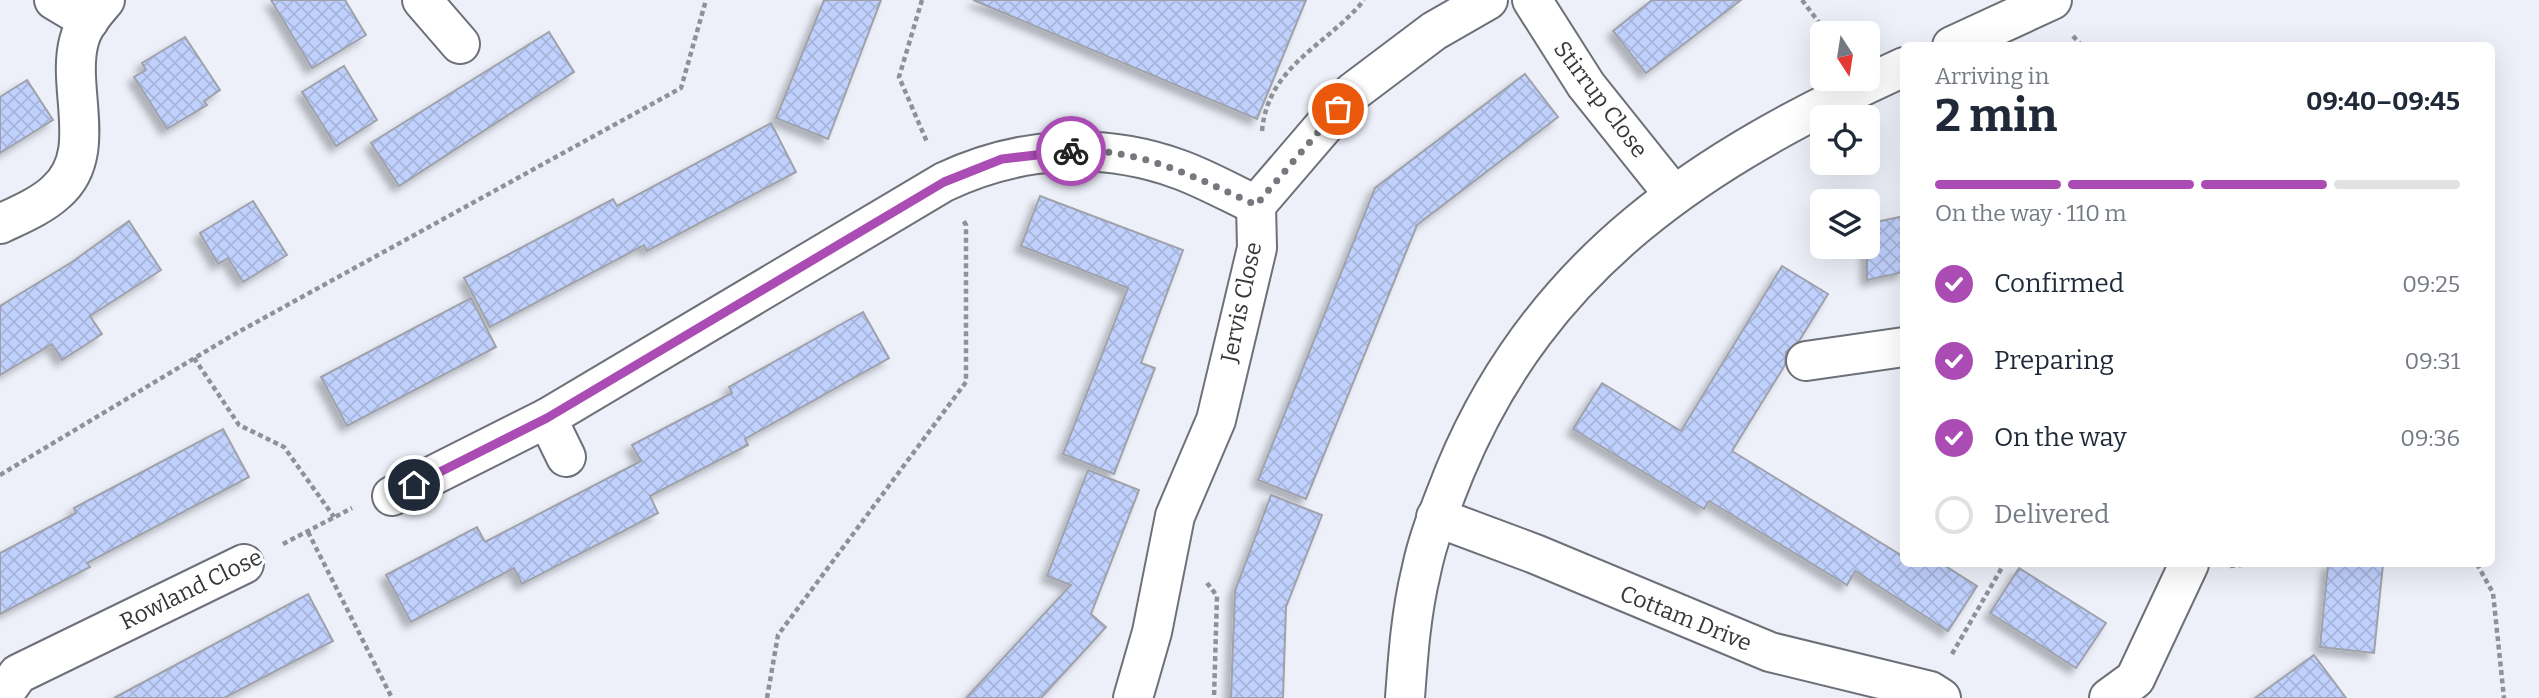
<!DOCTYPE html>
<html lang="en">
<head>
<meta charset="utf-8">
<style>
	body { margin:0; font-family:Bitter,serif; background:#f2f2f3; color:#1f2937; height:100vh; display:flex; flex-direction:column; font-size:26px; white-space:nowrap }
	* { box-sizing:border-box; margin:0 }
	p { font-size:23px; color:#747a83 }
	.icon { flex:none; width:38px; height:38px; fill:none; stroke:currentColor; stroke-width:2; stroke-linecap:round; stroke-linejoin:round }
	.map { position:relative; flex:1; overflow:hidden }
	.side { position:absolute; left:1900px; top:42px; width:595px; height:525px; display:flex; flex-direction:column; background:#fff; border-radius:10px; box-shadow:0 7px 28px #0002 }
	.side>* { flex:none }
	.needle { width:46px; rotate:168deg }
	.buttons { position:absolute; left:1810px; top:21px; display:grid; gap:14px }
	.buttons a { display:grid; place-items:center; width:70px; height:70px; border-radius:10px; background:#fff; box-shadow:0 7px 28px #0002; font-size:35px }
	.pin { position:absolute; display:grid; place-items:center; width:60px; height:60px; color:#fff; margin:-30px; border:4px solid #fff; border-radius:50%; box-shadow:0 2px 7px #0007 }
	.courier { position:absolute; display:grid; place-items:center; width:70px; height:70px; margin:-35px; border:5px solid #ab4cb5; border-radius:50%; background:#fff; color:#222; box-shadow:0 2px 9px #0007 }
	.overview em { font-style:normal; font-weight:700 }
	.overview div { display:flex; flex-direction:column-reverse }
	.overview { display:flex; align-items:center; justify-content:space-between; height:119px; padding:0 35px }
	h1 { font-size:46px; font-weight:700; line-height:52px }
	.bar { display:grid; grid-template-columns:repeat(4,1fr); gap:10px 7px; align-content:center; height:84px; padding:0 35px }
	.bar i { height:9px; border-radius:5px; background:#e0e1e3 }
	.bar .active { background:#ab4cb5 }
	.bar p { grid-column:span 4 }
	ol { padding:0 35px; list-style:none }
	li { display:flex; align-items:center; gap:21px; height:77px }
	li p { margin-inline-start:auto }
	li .icon { padding:7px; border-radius:50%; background:#ab4cb5; color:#fff; stroke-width:4 }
	li:last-child { color:#747a83 }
	li i { width:38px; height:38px; border:4px solid #e0e1e3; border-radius:50% }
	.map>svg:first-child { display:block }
	.building { fill:url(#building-cross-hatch); stroke:#9fa2aa; stroke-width:2; filter:url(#shadow) }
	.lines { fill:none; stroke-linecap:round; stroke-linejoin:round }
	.street-casing { stroke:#6d7078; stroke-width:42 }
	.secondary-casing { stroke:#6d7078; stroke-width:42 }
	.path { stroke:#8f9197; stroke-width:4.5; stroke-dasharray:5 3.5; stroke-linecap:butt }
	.street { stroke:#fff; stroke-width:38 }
	.secondary { stroke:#fff; stroke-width:38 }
	.done { stroke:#76787d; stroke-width:7; stroke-dasharray:0 12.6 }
	.route { stroke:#ab4cb5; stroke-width:9 }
	.labels { text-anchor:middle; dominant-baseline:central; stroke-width:6; stroke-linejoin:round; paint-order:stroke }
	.street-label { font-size:23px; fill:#36373a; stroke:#fff }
</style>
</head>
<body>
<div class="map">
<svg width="2539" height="698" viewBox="0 0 2539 698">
	<defs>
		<pattern id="building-cross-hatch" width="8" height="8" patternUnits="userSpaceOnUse" patternTransform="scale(1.75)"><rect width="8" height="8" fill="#c0d1fd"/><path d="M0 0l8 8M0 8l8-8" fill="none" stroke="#a6b4da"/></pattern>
		<filter id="shadow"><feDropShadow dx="-6" dy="6" stdDeviation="3.5" flood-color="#0004"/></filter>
	</defs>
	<rect width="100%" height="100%" fill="#edf0f9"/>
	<!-- building -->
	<g class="building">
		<polygon points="271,0 345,0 366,35 312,68"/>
		<polygon points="824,0 881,0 828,139 776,118"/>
		<polygon points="973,0 1306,0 1257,119"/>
		<polygon points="1652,0 1741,0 1646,73 1613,31"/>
		<polygon points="549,32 574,72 399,186 371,143"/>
		<polygon points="185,37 220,90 204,101 207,105 167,129 134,77 146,70 142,63"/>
		<polygon points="344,66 377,120 336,146 302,92"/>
		<polygon points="1525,74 1558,117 1417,225 1306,499 1258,480 1375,188"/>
		<polygon points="27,80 53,120 0,153 0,97"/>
		<polygon points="771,123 796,172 647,251 644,245 490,327 464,278 613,199 617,206"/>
		<polygon points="1040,196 1183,250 1141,363 1155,368 1114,474 1063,454 1128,288 1021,246"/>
		<polygon points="253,201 287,255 243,282 228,258 218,264 200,233"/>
		<polygon points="1904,216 1904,272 1867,280 1867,224"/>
		<polygon points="129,221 161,270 90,316 102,334 62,360 52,344 0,375 0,306 72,262"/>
		<polygon points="1782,266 1828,294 1799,341 1786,352 1785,365 1732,451 1904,557 1904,564 1942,564 1977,586 1948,631 1855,571 1847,585 1709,501 1704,509 1573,429 1602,383 1681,431"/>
		<polygon points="471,298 496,347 347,426 321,377"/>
		<polygon points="863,312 889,358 745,439 748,445 650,496 658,513 522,584 514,568 411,622 386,575 477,527 485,542 641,461 632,445 732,393 729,387"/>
		<polygon points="223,429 249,477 87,563 90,567 0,614 0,553 76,513 74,508"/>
		<polygon points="1088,470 1139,490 1091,614 1106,627 1041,698 966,698 1071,585 1047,576"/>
		<polygon points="1271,495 1322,515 1286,607 1283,698 1231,698 1235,591"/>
		<polygon points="2328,564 2383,564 2374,653 2320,647"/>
		<polygon points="2019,568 2106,623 2076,668 1990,613"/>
		<polygon points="308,594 333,641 224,698 114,698"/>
		<polygon points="2314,655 2346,698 2255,698"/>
	</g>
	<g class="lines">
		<!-- street casing -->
		<g class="street-casing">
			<g id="street">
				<polyline points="54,0 89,21"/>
				<polyline points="422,0 460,44"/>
				<polyline points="1532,0 1586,85 1674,195"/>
				<path d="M0,224c19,-9 41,-18 56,-32 44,-38 10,-103 23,-151 4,-16 16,-29 26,-41"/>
				<polyline points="1806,361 1904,347"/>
				<path d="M547,418l397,-236c74,-35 156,-41 234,-13 26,9 52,24 78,36"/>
				<polyline points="392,496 547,418 566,457"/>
				<polyline points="1436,517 1535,554 1770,652 1930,691 1941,698"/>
				<polyline points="1,698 18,674 244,564"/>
				<polyline points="1133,698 1152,632 1175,516 1216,420 1257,248 1256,205 1353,92 1434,31 1488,0"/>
				<polyline points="2109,698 2135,679 2189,564"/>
			</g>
		</g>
		<!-- secondary casing -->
		<g class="secondary-casing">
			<g id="secondary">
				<polyline points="1952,46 2052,0"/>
				<path d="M1405,698c3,-42 6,-85 16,-126 7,-35 21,-68 34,-101 87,-210 249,-313 449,-404"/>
			</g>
		</g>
		<!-- path -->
		<g class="path">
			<polyline points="922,0 899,77 927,142"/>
			<polyline points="1802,0 1827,33"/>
			<polyline points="2073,36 2082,46"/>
			<path d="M1262,131c6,-66 65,-85 102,-131"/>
			<polyline points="194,358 239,425 284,447 334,517"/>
			<polyline points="0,475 233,335 681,88 706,0"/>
			<polyline points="308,532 392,698"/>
			<polyline points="283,544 352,508"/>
			<polyline points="2477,564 2493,593 2504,698"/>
			<polyline points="2230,566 2252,564"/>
			<polyline points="1207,583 1217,596 1214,698"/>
			<polyline points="1952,654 2004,564"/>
			<polyline points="767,698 778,635 966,382 966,225 963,220"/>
		</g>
		<!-- street -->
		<use href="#street" class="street"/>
		<!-- secondary -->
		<use href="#secondary" class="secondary"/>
	</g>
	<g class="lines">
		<!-- done -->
		<path class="done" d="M1071,151c67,-4 126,27 185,54l82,-96"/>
		<!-- route -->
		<polyline class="route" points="414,485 547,418 944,182 1002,159 1071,151"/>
	</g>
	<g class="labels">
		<!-- street labels -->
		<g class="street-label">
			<text transform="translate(1601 99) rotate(53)">Stirrup Close</text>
			<text transform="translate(1241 302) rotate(-78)">Jervis Close</text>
			<text transform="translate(191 589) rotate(-26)">Rowland Close</text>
			<text transform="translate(1686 618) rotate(22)">Cottam Drive</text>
		</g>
	</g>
</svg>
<div class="buttons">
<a><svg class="needle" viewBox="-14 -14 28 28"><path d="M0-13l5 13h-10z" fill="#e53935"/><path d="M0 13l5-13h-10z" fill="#747a83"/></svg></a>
<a><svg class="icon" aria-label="locate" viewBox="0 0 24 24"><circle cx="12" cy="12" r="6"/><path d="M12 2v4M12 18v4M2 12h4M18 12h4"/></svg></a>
<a><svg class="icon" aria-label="layers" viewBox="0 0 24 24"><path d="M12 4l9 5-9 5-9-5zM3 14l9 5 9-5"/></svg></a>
</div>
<div class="pin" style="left:1338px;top:109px;background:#ea580c"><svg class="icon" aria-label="bag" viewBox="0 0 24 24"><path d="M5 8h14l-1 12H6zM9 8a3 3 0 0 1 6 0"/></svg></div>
<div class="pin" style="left:414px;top:485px;background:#1f2937"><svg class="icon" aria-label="home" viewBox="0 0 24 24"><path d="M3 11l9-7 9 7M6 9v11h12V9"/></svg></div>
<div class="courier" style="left:1071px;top:151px"><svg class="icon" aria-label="bike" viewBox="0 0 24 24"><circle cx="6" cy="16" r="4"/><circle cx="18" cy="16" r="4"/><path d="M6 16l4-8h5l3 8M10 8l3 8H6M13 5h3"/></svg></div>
<section class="side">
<div class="overview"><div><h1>2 min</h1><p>Arriving in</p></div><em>09:40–09:45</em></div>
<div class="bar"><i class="active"></i><i class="active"></i><i class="active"></i><i></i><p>On the way · 110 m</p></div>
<ol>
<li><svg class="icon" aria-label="check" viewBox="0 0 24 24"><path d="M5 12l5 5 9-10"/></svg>Confirmed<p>09:25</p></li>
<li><svg class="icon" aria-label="check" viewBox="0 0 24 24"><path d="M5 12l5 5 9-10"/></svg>Preparing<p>09:31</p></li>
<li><svg class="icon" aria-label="check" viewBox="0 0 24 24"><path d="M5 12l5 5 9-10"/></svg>On the way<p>09:36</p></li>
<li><i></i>Delivered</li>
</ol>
</section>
</div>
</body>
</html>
